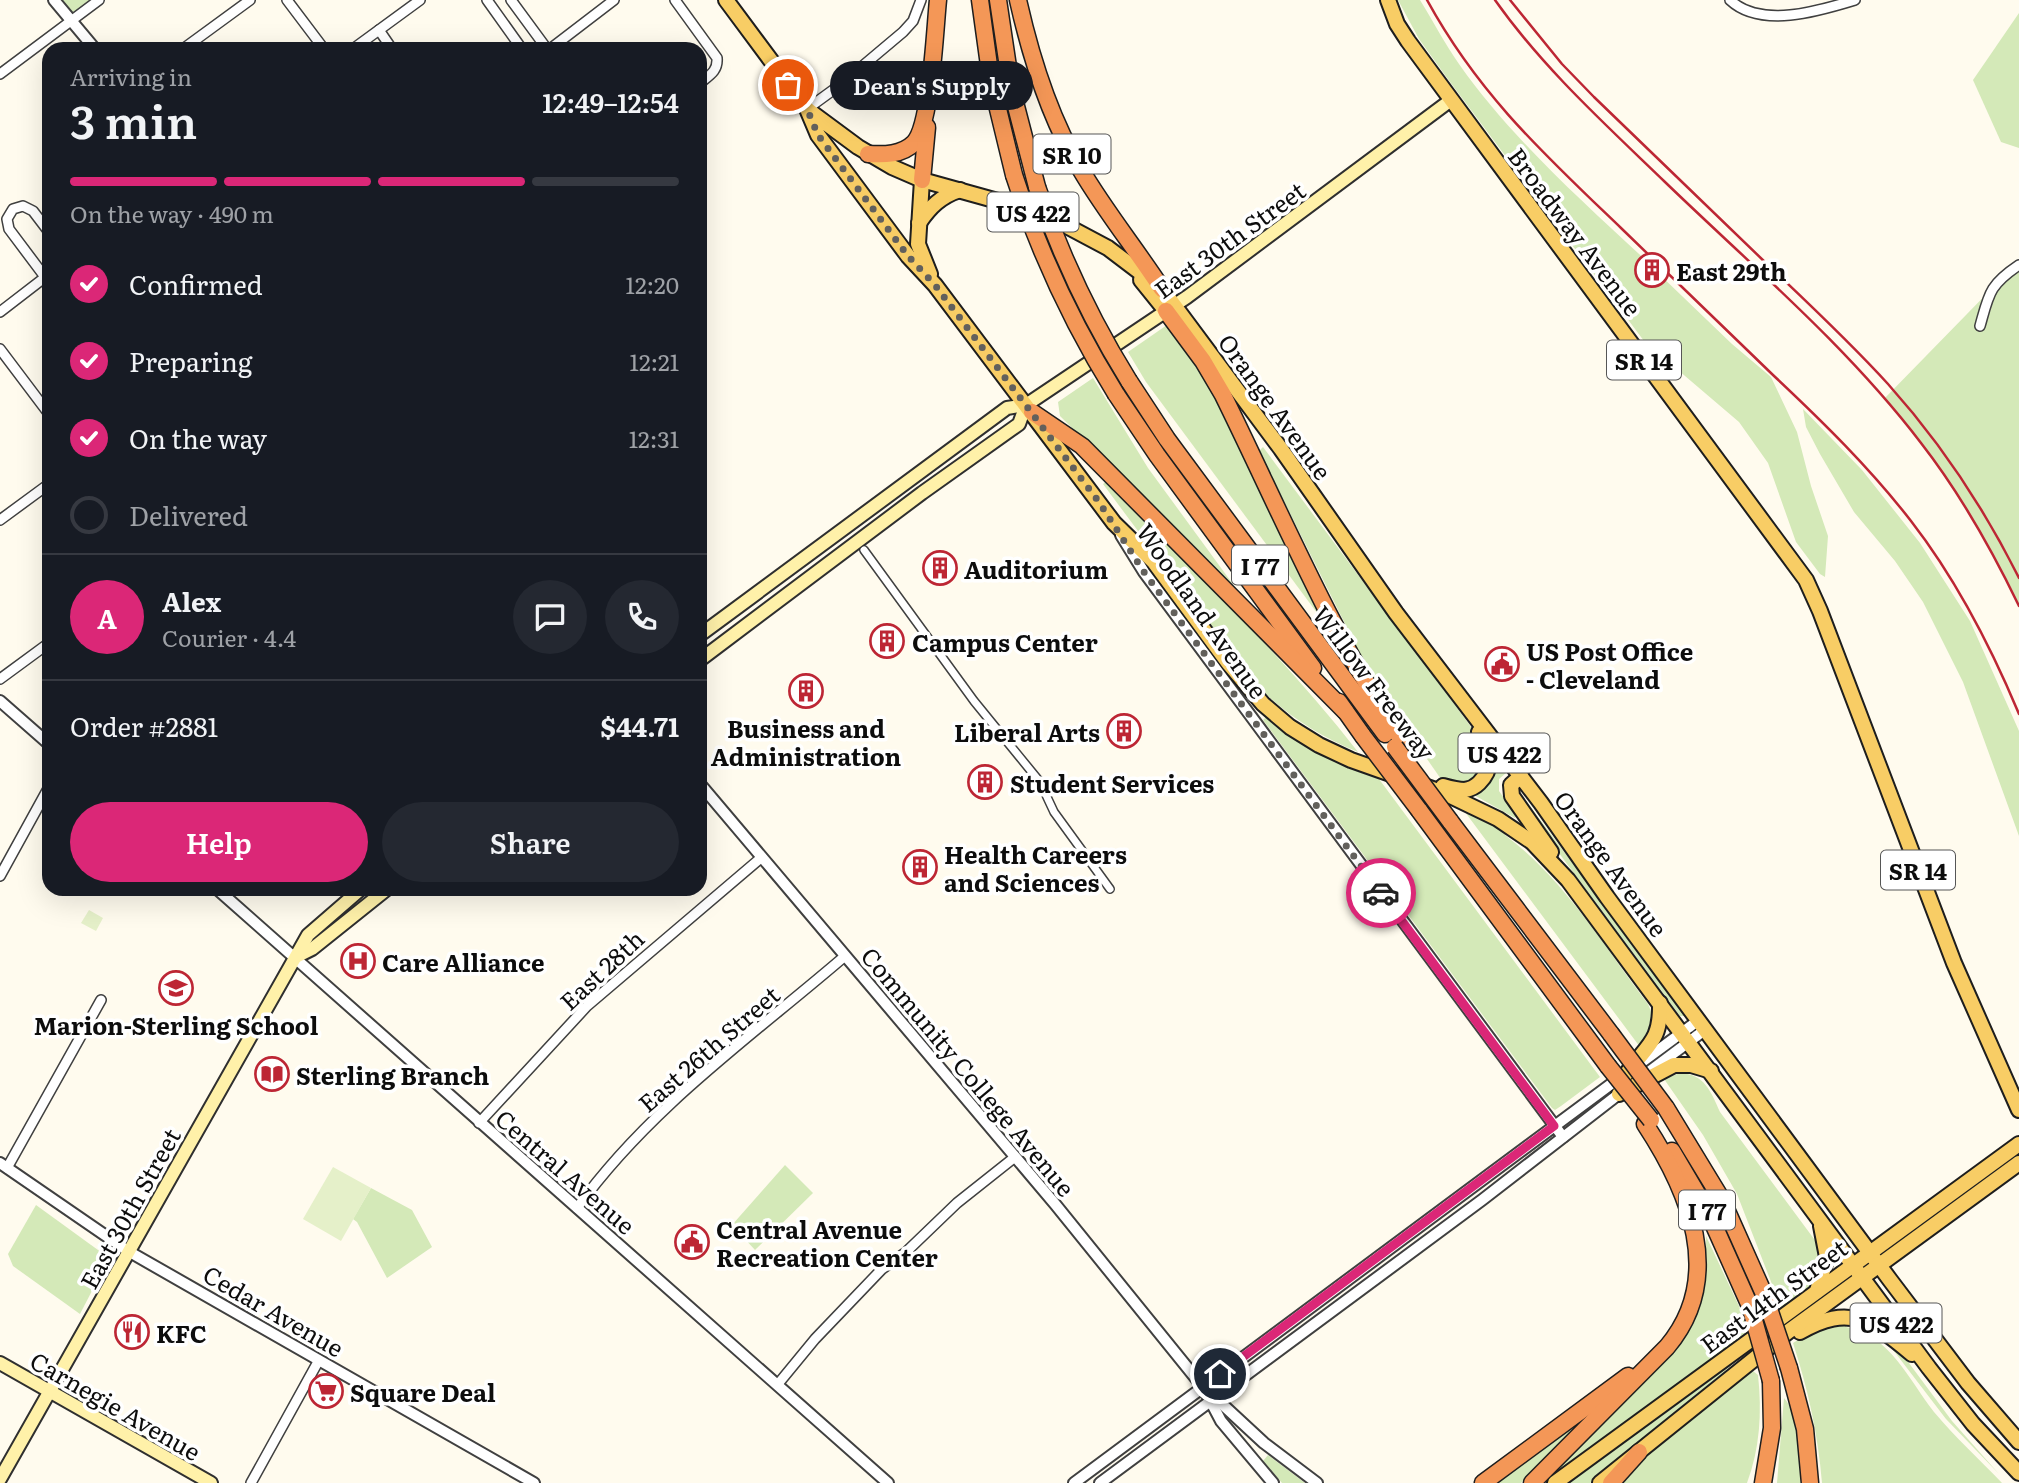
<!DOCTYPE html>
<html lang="en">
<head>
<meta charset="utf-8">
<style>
	body { margin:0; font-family:Literata,serif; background:#242831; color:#f1f3f6; height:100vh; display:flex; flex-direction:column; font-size:26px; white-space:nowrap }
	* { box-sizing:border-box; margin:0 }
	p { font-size:23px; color:#9ea1a6 }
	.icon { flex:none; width:38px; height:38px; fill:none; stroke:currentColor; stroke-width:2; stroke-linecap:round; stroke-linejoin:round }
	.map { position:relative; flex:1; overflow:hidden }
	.drawer { position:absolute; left:42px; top:42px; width:665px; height:854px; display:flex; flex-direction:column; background:#171b24; border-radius:21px; box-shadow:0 7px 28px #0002 }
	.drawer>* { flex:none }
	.pin { position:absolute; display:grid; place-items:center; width:60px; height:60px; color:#fff; margin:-30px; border:4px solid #fff; border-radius:50%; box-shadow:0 2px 7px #0007 }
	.courier { position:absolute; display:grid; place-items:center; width:70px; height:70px; margin:-35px; border:5px solid #db2777; border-radius:50%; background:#fff; color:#222; box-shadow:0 2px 9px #0007 }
	.bubble { position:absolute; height:49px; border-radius:24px; background:#171b24; box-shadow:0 7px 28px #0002; font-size:23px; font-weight:600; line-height:49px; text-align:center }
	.head em { font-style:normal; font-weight:600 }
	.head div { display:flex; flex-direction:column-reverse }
	.head { display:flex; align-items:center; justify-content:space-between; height:119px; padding:0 28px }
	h1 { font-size:46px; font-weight:600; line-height:52px }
	.bar { display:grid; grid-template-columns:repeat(4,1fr); gap:10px 7px; align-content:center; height:84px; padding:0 28px }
	.bar i { height:9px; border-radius:5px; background:#363941 }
	.bar .selected { background:#db2777 }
	.bar p { grid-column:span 4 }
	.line { display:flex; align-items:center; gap:18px; padding:0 28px; border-top:2px solid #363941 }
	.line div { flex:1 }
	.round { display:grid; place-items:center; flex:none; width:74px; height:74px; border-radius:37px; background:#242831 }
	ol { padding:0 28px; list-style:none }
	li { display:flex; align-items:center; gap:21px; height:77px }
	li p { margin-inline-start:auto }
	li .icon { padding:7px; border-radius:50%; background:#db2777; color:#fff; stroke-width:4 }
	li:last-child { color:#9ea1a6 }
	li i { width:38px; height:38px; border:4px solid #363941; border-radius:50% }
	.button { display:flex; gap:14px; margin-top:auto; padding:14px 28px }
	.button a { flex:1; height:80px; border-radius:42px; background:#db2777; color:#fff; font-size:28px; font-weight:600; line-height:80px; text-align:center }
	.button a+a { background:#242831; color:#f1f3f6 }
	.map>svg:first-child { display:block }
	.green { fill:#d4e9b8 }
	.pitch { fill:#e5f0c9 }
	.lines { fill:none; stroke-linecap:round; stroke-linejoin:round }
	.pedestrian-casing { stroke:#404040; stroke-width:10 }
	.minor-casing { stroke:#404040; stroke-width:12 }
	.tertiary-casing { stroke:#404040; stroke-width:14 }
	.secondary-casing { stroke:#2f2f2f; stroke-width:16 }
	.primary-casing { stroke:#1e1e1e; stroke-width:18 }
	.motorway-casing { stroke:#1e1e1e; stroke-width:19 }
	.pedestrian { stroke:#fff; stroke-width:7 }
	.minor { stroke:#fff; stroke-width:9 }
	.tertiary { stroke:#fff; stroke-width:10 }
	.secondary { stroke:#fff1a9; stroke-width:12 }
	.primary { stroke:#f8cd65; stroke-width:14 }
	.motorway { stroke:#f49757; stroke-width:16 }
	.rail { stroke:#bd2634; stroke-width:2.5 }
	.motorway-bridge-casing { stroke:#1e1e1e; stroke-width:19; stroke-linecap:butt }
	.motorway-bridge { stroke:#f49757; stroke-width:16 }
	.done { stroke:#62605c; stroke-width:7; stroke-dasharray:0 12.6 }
	.route { stroke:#db2777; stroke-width:9 }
	.labels { text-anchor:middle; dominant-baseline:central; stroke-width:7; stroke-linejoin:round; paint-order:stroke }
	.shield { fill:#fff; stroke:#565656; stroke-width:2 }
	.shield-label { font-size:23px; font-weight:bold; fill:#0d0d0d }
	.street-label { font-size:24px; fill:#0d0d0d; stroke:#fff }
	.poi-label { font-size:24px; font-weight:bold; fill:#0d0d0d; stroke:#fff; text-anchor:start }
</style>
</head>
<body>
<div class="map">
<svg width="2019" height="1483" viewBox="0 0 2019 1483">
	<rect width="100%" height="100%" fill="#fffbee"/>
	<!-- green -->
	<g class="green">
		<polygon points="54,0 99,0 71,21"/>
		<path d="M1398,0h22c13,21 25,44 39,64 51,73 126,140 192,201l-3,4 6,6 3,-3 75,72 39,33 26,55 14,54 17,50 -3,41 -5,-3 -24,-32 -28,-79 -29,-41 -95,-81 -194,-259 -31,-43z"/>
		<polygon points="2019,13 2019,148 2001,142 1973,80"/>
		<path d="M2019,265v341c-36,-76 -80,-144 -135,-207l123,-126z"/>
		<polygon points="1167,325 1209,376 1326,625 1146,382 1128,352"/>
		<polygon points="1093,378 1148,468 1243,598 1060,416 1058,402"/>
		<polygon points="1803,409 1862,470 1920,543 1970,621 2019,731 2019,836 1963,682 1923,602 1895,561 1854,512 1820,454 1806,427"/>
		<path d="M1263,447l206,277 11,18 5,21c-12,23 -17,23 -42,19l-68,-98 -116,-233z"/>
		<path d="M1107,481c85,88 176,174 251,271 -47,-19 -84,-46 -118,-84l-137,-184z"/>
		<path d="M1266,717c33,26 69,46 110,58l224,302 -39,29 -6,4 -3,-2 -289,-388z"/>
		<polygon points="1496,762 1506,773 1499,779 1499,791 1516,815 1515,818 1474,795"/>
		<polygon points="1518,790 1684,1013 1684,1016 1680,1016 1518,798"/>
		<path d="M1462,808l45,23 -2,4c59,44 99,111 143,169 9,19 3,27 -8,43z"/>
		<path d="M1680,1073c25,1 31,19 40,39l97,131c11,34 -11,49 -35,67l-45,-116 -34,-59 -39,-56z"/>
		<polygon points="785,1165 813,1193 755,1250 732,1225"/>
		<polygon points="371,1188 412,1210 432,1247 387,1278 357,1222 353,1219"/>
		<polygon points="36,1205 109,1258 80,1314 13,1266 8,1254"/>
		<path d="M1706,1236l33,70 9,26 -200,148 -3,-3 132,-132c25,-35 28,-68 29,-109z"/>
		<path d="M1830,1324h16v3c44,8 63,53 88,85 21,25 46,48 68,71h-180c-4,-49 -14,-94 -29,-140l21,-13z"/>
		<polygon points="1887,1342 1897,1347 1952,1421 1999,1474 1946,1419"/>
		<polygon points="1729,1361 1732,1365 1590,1483 1563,1483"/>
		<path d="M1753,1371l5,4c4,37 2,73 -11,108h-132l104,-88z"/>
		<path d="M1784,1398c15,15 16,63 17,85h-24z"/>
		<polygon points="1572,1423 1577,1428 1521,1483 1491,1483"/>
		<polygon points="1268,1455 1305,1483 1282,1483 1263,1461"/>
	</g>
	<!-- pitch -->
	<g class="pitch">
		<polygon points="89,910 103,918 96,931 81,923"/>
		<polygon points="333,1167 371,1188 341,1241 303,1219"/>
	</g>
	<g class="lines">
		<!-- pedestrian casing -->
		<g class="pedestrian-casing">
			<polyline id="pedestrian" points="864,550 974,701 1040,782 1054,812 1110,889"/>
		</g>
		<!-- minor casing -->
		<g class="minor-casing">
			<g id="minor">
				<polyline points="287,0 324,49"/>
				<polyline points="487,0 522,49"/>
				<polyline points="511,0 547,49"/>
				<path d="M675,0l42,58c1,13 -7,17 -17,25"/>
				<path d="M1730,0c31,29 89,11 125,0"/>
				<polyline points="379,30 392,49"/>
				<polyline points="183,49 250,0"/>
				<polyline points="353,49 420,0"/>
				<polyline points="550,49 614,0"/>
				<polyline points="0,74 99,0"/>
				<polyline points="807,109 840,85 903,32 913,21 921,0"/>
				<polyline points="45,277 9,229 7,219 13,209 23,206 33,211 49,232"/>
				<polyline points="0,312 48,275"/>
				<path d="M1980,326c9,-32 9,-41 39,-61"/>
				<polyline points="0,349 49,414"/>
				<polyline points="0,520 49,484"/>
				<polyline points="0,679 49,643"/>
				<polyline points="0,876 49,787"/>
				<polyline points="479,1123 587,1006 762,857"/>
				<polyline points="7,1168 101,1000"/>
				<path d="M577,1208c73,-101 175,-172 268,-252"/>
				<polyline points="778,1384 815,1339 882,1269 905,1253 957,1203 1015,1157"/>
				<polyline points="251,1483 319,1360"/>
			</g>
		</g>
		<!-- tertiary casing -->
		<g class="tertiary-casing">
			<g id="tertiary">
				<polyline points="54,0 95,49"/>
				<polyline points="1121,535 1144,572 1563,1137"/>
				<polyline points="0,701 49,744"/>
				<polyline points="700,784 1055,1204 1203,1387 1221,1421 1273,1483"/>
				<polyline points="217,889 888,1483"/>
				<polyline points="1638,1065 1699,1020"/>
				<polyline points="1646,1074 1706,1029"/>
				<polyline points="0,1163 128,1251 534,1483"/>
				<polyline points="1210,1393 1264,1443 1317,1483"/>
				<polyline points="1074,1483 1622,1076"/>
				<polyline points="1100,1483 1482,1200 1624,1090"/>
			</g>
		</g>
		<!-- secondary casing -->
		<g class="secondary-casing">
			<g id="secondary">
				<polyline points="700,635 1007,408 1026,405 1187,297 1451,100"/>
				<polyline points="700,660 922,493 1019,424 1026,405"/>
				<polyline points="296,957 312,949 387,889"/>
				<polyline points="0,1363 211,1483"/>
				<polyline points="0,1479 308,935 361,889"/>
			</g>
		</g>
		<!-- primary casing -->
		<g class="primary-casing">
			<g id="primary">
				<polyline points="726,0 807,109 818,135 908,256 935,285 1114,523 1154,562 1229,664 1263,704 1290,727 1319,745 1351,760 1444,793 1498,819 1532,842 1568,880 1929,1368 1973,1424 2019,1473"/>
				<polyline points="1388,0 1397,24 1408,41 1806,580 1820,611 1954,963 2019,1110"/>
				<polyline points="808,110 858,147 892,167 922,180 1012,205 1061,223 1108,248 1162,289 1281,449 1396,613 1541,803 1607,897 1890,1280 1968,1383 2019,1442"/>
				<polyline points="922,180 918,244 930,274"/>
				<path d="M919,223c11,-16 22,-27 41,-33"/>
				<polyline points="1141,280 1166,311"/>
				<polyline points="1521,776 1511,785 1512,796 1551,852"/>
				<path d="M1443,786c7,2 15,4 22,4 6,-1 10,-3 14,-7 16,-16 11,-34 0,-51"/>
				<path d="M1627,1073c21,-29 34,-32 33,-70"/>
				<polyline points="1619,1094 1674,1065 1691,1065 1711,1071"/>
				<polyline points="1817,1291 1827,1257 1821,1226"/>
				<path d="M1800,1332c50,-29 72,-11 112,22"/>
				<polyline points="1555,1483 2019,1144"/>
				<polyline points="1600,1483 1789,1331 2019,1163"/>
			</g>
		</g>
		<!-- motorway casing -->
		<g class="motorway-casing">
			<g id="motorway">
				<polyline points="980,0 991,80 1014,175"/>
				<polyline points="998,0 1011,87 1037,187"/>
				<path d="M1018,0c13,58 32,119 63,170 24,41 55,79 81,119"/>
				<path d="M868,154c16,1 34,1 46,-11 17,-18 21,-115 24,-143"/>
				<polyline points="922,180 927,127"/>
				<path d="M1166,311l37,50 20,34c59,120 111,246 186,356"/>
				<polyline points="1129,381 1167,439 1385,734"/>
				<polyline points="1116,394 1157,455 1313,668"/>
				<polyline points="1032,412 1082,446 1345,711"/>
				<polyline points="1339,702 1363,736"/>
				<polyline points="1419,810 1608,1066"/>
				<polyline points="1450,821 1611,1034"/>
				<polyline points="1666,1108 1722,1200 1764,1294"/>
				<polyline points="1672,1151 1708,1212 1750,1306"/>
				<polyline points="1789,1368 1805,1429 1810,1483"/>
				<polyline points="1483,1483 1628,1376"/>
				<path d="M1532,1483l135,-136c59,-70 22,-156 -22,-223"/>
				<polyline points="1611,1483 1639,1452"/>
				<polyline points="1763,1483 1772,1428 1771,1381"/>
			</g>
		</g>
		<!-- pedestrian -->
		<use href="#pedestrian" class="pedestrian"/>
		<!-- minor -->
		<use href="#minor" class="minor"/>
		<!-- tertiary -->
		<use href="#tertiary" class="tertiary"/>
		<!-- secondary -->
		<use href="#secondary" class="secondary"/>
		<!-- primary -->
		<use href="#primary" class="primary"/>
		<!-- motorway -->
		<use href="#motorway" class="motorway"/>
		<!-- rail -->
		<g class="rail">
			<path d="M1427,0c52,95 117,154 194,228 50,49 102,98 152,147 49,46 97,93 138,146 45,58 80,126 108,193"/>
			<path d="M1495,0c48,68 110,124 170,182 87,84 182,164 256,261 39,50 70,105 98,163"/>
			<path d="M1510,0l52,64 32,33c58,56 115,111 173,167 41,39 83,78 121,120 52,58 96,124 131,194"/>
		</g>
		<!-- motorway-bridge casing -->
		<g class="motorway-bridge-casing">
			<g id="motorway-bridge">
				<path d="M1014,175c25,77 59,150 102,219"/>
				<path d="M1037,187c24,69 54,133 92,194"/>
				<polyline points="1363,736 1419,810"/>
				<polyline points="1395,747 1450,821"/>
				<polyline points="1611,1034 1666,1108"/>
				<polyline points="1608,1066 1651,1120"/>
				<polyline points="1764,1294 1789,1368"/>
				<polyline points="1750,1306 1771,1381"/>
			</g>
		</g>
		<!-- motorway-bridge -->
		<use href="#motorway-bridge" class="motorway-bridge"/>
	</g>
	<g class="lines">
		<!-- done -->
		<polyline class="done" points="788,85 807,109 818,135 908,256 935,285 1099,502 1144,572 1381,893"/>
		<!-- route -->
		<polyline class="route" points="1220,1374 1554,1126 1381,893"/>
	</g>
	<!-- icons -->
	<defs>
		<g id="building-ring" transform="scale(1.75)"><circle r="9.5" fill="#fff" stroke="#bd2634" stroke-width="1.5"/><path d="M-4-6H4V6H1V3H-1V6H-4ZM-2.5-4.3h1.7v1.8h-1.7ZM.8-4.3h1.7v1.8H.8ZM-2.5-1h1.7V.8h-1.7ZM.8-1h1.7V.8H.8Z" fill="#bd2634"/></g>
		<g id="civic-ring" transform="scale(1.75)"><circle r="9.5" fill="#fff" stroke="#bd2634" stroke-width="1.5"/><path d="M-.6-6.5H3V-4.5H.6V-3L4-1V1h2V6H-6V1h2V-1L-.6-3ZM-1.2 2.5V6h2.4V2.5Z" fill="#bd2634"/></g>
		<g id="hospital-ring" transform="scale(1.75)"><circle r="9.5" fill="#fff" stroke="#bd2634" stroke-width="1.5"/><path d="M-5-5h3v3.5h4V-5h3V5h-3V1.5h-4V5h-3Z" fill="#bd2634"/></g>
		<g id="school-ring" transform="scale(1.75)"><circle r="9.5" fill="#fff" stroke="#bd2634" stroke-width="1.5"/><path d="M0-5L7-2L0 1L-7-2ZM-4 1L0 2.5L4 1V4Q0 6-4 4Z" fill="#bd2634"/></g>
		<g id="library-ring" transform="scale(1.75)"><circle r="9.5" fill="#fff" stroke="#bd2634" stroke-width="1.5"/><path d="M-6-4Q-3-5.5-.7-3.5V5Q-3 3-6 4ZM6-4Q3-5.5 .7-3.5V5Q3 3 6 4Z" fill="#bd2634"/></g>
		<g id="restaurant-ring" transform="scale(1.75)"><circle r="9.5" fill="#fff" stroke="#bd2634" stroke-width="1.5"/><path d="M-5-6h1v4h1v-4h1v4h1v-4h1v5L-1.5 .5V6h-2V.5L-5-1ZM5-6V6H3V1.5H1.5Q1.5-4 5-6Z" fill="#bd2634"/></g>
		<g id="supermarket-ring" transform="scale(1.75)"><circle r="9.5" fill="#fff" stroke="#bd2634" stroke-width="1.5"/><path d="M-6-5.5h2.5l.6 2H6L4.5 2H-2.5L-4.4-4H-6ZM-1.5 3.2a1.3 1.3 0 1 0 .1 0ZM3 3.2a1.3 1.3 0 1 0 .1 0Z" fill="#bd2634"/></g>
	</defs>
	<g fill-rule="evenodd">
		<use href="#building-ring" x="1652" y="270"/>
		<use href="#building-ring" x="940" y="568"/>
		<use href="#building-ring" x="887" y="641"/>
		<use href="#civic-ring" x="1502" y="664"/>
		<use href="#building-ring" x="806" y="691"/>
		<use href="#building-ring" x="1124" y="731"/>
		<use href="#building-ring" x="985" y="782"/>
		<use href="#building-ring" x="920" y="867"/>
		<use href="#hospital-ring" x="358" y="961"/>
		<use href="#school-ring" x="176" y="988"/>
		<use href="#library-ring" x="272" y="1074"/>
		<use href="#civic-ring" x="692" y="1242"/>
		<use href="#restaurant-ring" x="132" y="1332"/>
		<use href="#supermarket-ring" x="326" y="1391"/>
	</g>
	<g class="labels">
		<!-- shield labels -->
		<g class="shield">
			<rect x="1033.5" y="134.5" width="77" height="39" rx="5"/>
			<rect x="987.5" y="192.5" width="91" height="39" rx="5"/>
			<rect x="1607" y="340.5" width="74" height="39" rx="5"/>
			<rect x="1232" y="545.5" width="56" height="39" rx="5"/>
			<rect x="1458.5" y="733.5" width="91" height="39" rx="5"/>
			<rect x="1881" y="850.5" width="74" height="39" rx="5"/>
			<rect x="1679" y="1190.5" width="56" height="39" rx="5"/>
			<rect x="1850.5" y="1303.5" width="91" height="39" rx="5"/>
		</g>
		<g class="shield-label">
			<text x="1072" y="154">SR 10</text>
			<text x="1033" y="212">US 422</text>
			<text x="1644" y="360">SR 14</text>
			<text x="1260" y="565">I 77</text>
			<text x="1504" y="753">US 422</text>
			<text x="1918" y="870">SR 14</text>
			<text x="1707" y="1210">I 77</text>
			<text x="1896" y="1323">US 422</text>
		</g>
		<!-- street labels -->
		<g class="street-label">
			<text transform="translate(1576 231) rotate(53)">Broadway Avenue</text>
			<text transform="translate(1229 239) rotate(-36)">East 30th Street</text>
			<text transform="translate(1276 406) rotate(54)">Orange Avenue</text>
			<text transform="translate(1203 610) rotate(55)">Woodland Avenue</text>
			<text transform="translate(1375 682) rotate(53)">Willow Freeway</text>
			<text transform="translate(1612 863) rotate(54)">Orange Avenue</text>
			<text transform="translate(601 969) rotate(-43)">East 28th</text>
			<text transform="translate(708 1048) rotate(-41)">East 26th Street</text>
			<text transform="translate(969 1071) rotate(50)">Community College Avenue</text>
			<text transform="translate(566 1171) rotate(41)">Central Avenue</text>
			<text transform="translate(129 1208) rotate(-61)">East 30th Street</text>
			<text transform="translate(1773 1295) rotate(-36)">East 14th Street</text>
			<text transform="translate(274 1310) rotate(30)">Cedar Avenue</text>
			<text transform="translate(116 1405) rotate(30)">Carnegie Avenue</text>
		</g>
		<!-- poi labels -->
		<g class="poi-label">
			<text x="1676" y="270">East 29th</text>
			<text x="964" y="568">Auditorium</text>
			<text x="912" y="641">Campus Center</text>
			<text x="1526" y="650">US Post Office<tspan x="1526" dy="28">- Cleveland</tspan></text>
			<text x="806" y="727" text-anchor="middle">Business and<tspan x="806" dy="28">Administration</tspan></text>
			<text x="1100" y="731" text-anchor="end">Liberal Arts</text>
			<text x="1010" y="782">Student Services</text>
			<text x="944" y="853">Health Careers<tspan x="944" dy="28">and Sciences</tspan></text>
			<text x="382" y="961">Care Alliance</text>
			<text x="176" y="1024" text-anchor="middle">Marion-Sterling School</text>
			<text x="296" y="1074">Sterling Branch</text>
			<text x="716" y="1228">Central Avenue<tspan x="716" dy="28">Recreation Center</tspan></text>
			<text x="156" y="1332">KFC</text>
			<text x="350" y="1391">Square Deal</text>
		</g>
	</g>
</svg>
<div class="pin" style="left:788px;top:85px;background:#ea580c"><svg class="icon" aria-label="bag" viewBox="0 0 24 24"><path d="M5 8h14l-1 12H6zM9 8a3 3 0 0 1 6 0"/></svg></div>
<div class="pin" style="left:1220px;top:1374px;background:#1f2937"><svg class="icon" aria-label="home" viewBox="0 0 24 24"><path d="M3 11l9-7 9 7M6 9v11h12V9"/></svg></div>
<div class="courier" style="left:1381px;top:893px"><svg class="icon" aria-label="car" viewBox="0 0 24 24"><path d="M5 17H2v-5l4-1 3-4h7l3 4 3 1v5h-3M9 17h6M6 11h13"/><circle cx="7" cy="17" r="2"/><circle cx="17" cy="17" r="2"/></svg></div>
<div class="bubble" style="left:830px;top:61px;width:203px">Dean's Supply</div>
<section class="drawer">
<div class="head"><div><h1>3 min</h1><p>Arriving in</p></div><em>12:49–12:54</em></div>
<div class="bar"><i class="selected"></i><i class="selected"></i><i class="selected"></i><i></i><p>On the way · 490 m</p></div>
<ol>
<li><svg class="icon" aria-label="check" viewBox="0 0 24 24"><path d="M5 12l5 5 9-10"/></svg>Confirmed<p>12:20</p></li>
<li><svg class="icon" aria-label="check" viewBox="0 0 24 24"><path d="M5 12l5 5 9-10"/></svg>Preparing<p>12:21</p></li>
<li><svg class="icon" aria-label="check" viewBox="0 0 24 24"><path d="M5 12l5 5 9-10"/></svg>On the way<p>12:31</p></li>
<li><i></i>Delivered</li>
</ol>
<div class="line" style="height:126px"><b class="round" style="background:#db2777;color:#fff">A</b><div><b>Alex</b><p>Courier · 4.4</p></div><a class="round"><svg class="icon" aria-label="chat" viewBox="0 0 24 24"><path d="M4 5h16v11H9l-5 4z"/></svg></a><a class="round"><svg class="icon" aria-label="phone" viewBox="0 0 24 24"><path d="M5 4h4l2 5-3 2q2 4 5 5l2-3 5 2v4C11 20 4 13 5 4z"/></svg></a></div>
<div class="line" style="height:91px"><div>Order #2881</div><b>$44.71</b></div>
<div class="button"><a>Help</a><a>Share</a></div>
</section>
</div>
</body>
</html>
